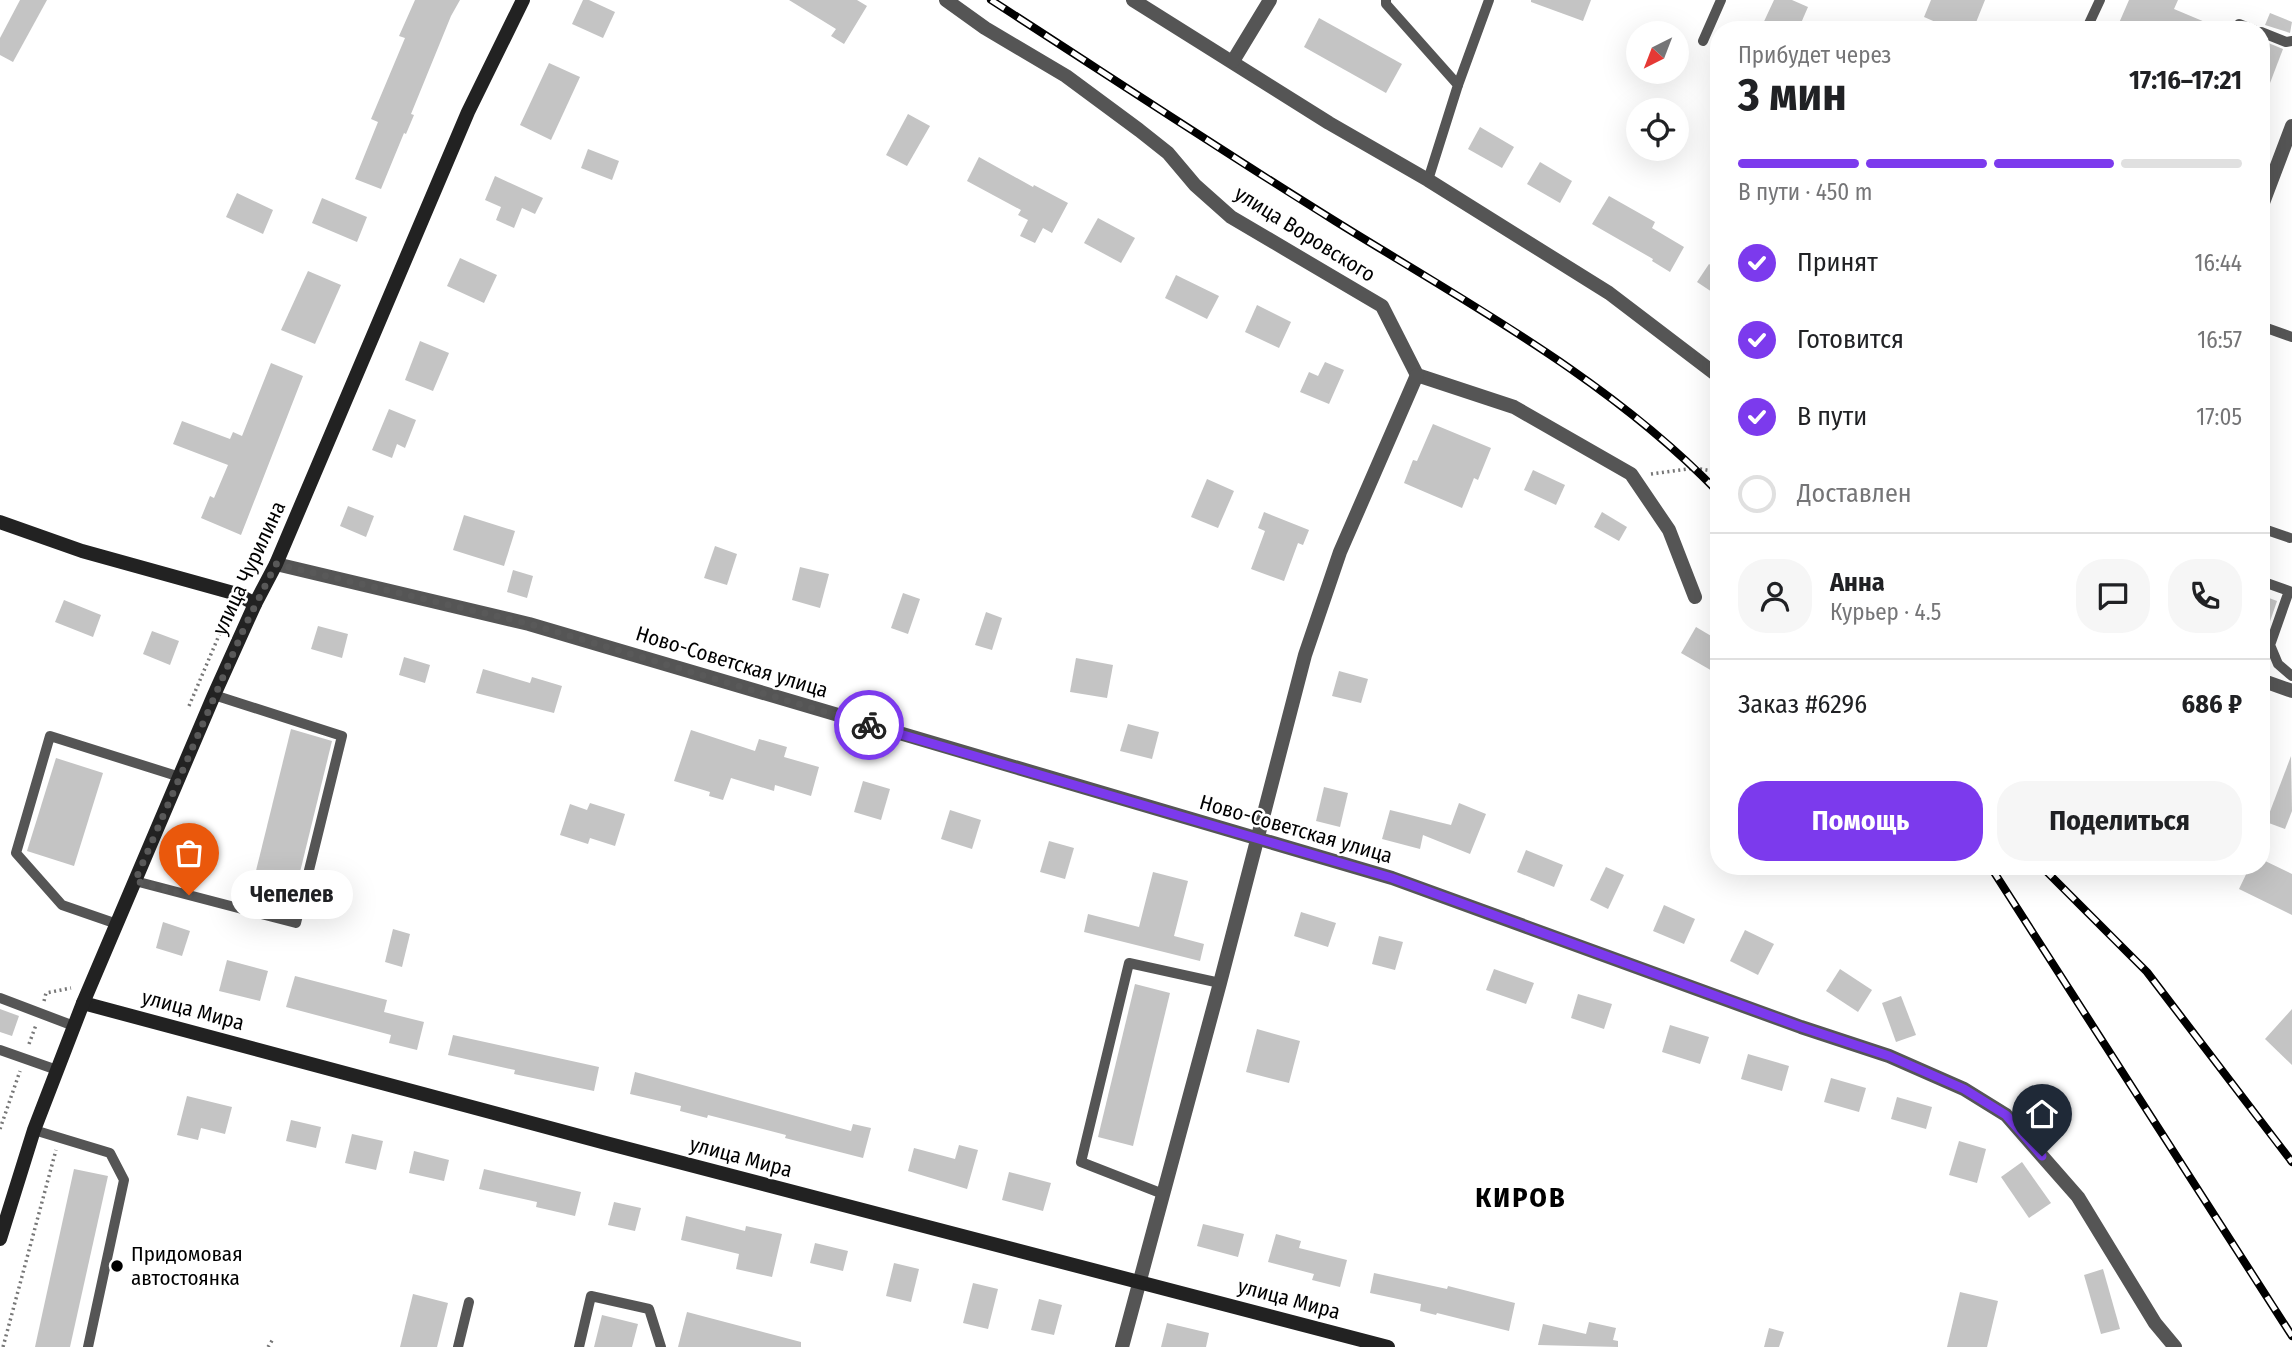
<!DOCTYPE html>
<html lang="ru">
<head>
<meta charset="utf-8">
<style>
	body { margin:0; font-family:"Fira Sans Condensed",sans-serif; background:#f6f6f6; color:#202124; height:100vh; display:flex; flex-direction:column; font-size:26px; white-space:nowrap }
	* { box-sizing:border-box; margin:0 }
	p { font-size:23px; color:#757577 }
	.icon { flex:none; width:38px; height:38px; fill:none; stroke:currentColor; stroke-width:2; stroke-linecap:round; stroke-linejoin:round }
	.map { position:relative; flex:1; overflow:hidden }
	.drawer { position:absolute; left:1710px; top:21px; width:560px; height:854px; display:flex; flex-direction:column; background:#fff; border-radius:28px; box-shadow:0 7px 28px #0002 }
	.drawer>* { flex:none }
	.needle { width:46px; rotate:222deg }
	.buttons { position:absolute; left:1626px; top:21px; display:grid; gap:14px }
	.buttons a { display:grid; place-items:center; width:63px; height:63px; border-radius:50%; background:#fff; box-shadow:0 7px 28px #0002; font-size:35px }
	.pin { position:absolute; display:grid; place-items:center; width:60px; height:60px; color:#fff; margin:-72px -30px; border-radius:50% 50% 50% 0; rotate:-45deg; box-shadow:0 0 7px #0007 }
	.pin .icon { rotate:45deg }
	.courier { position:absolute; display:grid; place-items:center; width:70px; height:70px; margin:-35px; border:5px solid #7c3aed; border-radius:50%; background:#fff; color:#222; box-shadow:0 2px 9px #0007 }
	.bubble { position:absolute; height:49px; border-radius:24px; background:#fff; box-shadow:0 7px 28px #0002; font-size:23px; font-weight:700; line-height:49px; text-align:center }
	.headline em { font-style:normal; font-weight:700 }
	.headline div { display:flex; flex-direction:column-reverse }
	.headline { display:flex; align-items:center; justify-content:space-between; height:119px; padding:0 28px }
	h1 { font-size:46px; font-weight:700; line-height:52px }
	.bar { display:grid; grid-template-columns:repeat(4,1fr); gap:10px 7px; align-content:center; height:84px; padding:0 28px }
	.bar i { height:9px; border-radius:5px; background:#e0e0e0 }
	.bar .active { background:#7c3aed }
	.bar p { grid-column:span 4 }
	.line { display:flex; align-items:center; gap:18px; padding:0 28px; border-top:2px solid #e0e0e0 }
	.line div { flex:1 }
	.round { display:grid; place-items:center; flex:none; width:74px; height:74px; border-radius:28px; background:#f6f6f6 }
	ol { padding:0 28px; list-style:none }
	li { display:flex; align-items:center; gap:21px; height:77px }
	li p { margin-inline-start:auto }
	li .icon { padding:7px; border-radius:50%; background:#7c3aed; color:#fff; stroke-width:4 }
	li:last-child { color:#757577 }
	li i { width:38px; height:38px; border:4px solid #e0e0e0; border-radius:50% }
	.primary-button { display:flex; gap:14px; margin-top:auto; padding:14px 28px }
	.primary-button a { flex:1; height:80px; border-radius:28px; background:#7c3aed; color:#fff; font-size:28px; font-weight:700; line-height:80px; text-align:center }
	.primary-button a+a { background:#f6f6f6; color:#202124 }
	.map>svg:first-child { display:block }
	.building { fill:#c4c4c4 }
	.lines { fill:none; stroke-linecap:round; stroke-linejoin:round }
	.path { stroke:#777; stroke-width:3.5; stroke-dasharray:2 3.5; stroke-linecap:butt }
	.lane { stroke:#555; stroke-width:10 }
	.street { stroke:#555; stroke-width:14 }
	.secondary { stroke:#222; stroke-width:14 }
	.rail-casing { stroke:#000; stroke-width:8 }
	.rail { stroke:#fff; stroke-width:5; stroke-dasharray:16; stroke-linecap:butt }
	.done { stroke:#595959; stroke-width:7; stroke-dasharray:0 12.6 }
	.route { stroke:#7c3aed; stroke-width:9 }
	.poi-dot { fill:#000; stroke:#fff; stroke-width:2.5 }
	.labels { text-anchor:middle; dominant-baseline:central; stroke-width:5; stroke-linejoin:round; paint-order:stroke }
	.street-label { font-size:21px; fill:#000; stroke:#fff }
	.poi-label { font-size:21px; fill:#000; stroke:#fff; text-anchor:start }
	.district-label { font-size:28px; font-weight:bold; letter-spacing:2px; fill:#000; stroke:#fff }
</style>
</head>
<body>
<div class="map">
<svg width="2292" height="1347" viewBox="0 0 2292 1347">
	<rect width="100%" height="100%" fill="#fff"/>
	<!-- building -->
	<g class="building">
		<polygon points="20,0 47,0 13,62 0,55 0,38"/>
		<polygon points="415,0 460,0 451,16 411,114 414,115 406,134 404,133 381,189 355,179 378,122 371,119 405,38 399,36"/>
		<polygon points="583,0 589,0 615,12 603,38 572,24"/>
		<polygon points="789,0 857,0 867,6 844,44 831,36 836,29"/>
		<polygon points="1531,0 1591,0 1583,21 1531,2"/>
		<polygon points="1774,0 1792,0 1808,7 1798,30 1760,30"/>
		<polygon points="1931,0 1985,0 1973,30 1954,30 1924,17"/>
		<polygon points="2129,0 2178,0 2174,9 2224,30 2116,30"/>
		<polygon points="2270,13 2292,22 2290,33 2265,25"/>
		<polygon points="1319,18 1402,64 1386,93 1304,47"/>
		<polygon points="2261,40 2283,49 2262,104 2261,104"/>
		<polygon points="549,63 580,77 551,140 520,125"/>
		<polygon points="908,114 930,126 907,166 886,155"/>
		<polygon points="1480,127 1514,147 1502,168 1468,149"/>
		<polygon points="588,149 619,161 612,180 581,168"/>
		<polygon points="979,157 1033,187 1034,185 1068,203 1052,233 1043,228 1035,243 1020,236 1028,220 1018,215 1021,210 967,181"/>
		<polygon points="1540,162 1572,181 1560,203 1527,184"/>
		<polygon points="495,176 543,198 535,214 522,208 514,228 496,220 501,207 485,200"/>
		<polygon points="237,193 273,210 263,234 226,217"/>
		<polygon points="1609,196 1655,222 1652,228 1684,247 1670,272 1652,261 1653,259 1592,224"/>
		<polygon points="322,198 367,217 357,242 312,223"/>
		<polygon points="1098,218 1135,238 1121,263 1084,243"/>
		<polygon points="460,258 497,275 484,303 447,286"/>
		<polygon points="1709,264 1718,270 1718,296 1697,282"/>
		<polygon points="308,271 341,285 315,344 281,330"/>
		<polygon points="1176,275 1219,296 1207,319 1165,298"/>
		<polygon points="1257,305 1291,322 1279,348 1245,332"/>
		<polygon points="420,341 449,353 433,391 405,380"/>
		<polygon points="1325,362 1344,370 1329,404 1300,392 1309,372 1318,376"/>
		<polygon points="271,363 303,376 241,535 201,518 210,496 214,498 228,465 173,444 182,421 230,439 233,432 242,436"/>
		<polygon points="389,409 416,420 405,448 397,444 392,458 372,450"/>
		<polygon points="1433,424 1491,448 1478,480 1474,478 1462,508 1404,483 1413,460 1417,461"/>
		<polygon points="1533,470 1565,485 1556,505 1524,490"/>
		<polygon points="1207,479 1234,491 1218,528 1191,517"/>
		<polygon points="348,506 374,516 366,537 340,526"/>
		<polygon points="1264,512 1309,530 1303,545 1298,543 1284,581 1251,569 1265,531 1258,528"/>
		<polygon points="1602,512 1627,527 1619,541 1594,527"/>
		<polygon points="464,515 515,531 504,566 453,550"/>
		<polygon points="715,546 737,554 727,585 704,578"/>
		<polygon points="800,567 829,574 820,608 792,600"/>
		<polygon points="513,570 533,576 527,598 507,592"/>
		<polygon points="903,593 920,599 908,634 891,628"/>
		<polygon points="2261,595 2277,601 2263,642 2261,641"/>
		<polygon points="64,600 101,615 93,637 55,622"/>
		<polygon points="986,612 1002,618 992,650 975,645"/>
		<polygon points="318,626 348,634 342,658 311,649"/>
		<polygon points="1696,627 1718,640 1718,664 1714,672 1681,653"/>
		<polygon points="152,631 179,641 170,665 143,654"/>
		<polygon points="404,657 430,665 425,683 399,675"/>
		<polygon points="1076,658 1113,665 1107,698 1070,692"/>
		<polygon points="483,669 530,683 532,677 562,686 554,713 476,693"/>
		<polygon points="1339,671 1368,679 1361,703 1332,696"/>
		<polygon points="1128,724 1159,732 1152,759 1120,751"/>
		<polygon points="291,729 332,741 291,909 249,899"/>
		<polygon points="691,730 755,751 759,739 787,747 784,757 819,767 811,796 775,785 774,791 731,778 723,800 709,796 710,792 674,781"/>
		<polygon points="2291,756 2292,811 2285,829 2266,822"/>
		<polygon points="56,758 103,773 74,866 27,851"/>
		<polygon points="863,781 890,789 881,820 854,812"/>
		<polygon points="1324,787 1348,793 1340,827 1316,821"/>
		<polygon points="590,803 625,814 615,846 590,838 588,844 560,835 570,804 587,810"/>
		<polygon points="1459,803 1486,814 1470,854 1423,835 1420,849 1382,839 1390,810 1451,825"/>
		<polygon points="950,810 981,820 972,849 941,839"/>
		<polygon points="1049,841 1074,848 1065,879 1040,872"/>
		<polygon points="1526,850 1563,865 1554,887 1517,872"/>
		<polygon points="2261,859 2292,874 2292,915 2239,889 2250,866 2261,866"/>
		<polygon points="1606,867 1624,875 1608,909 1590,900"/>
		<polygon points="1153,872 1188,881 1174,936 1204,944 1200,961 1084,932 1088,914 1139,927"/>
		<polygon points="1664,905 1695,919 1684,944 1653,931"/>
		<polygon points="1301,912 1336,923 1328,947 1294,936"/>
		<polygon points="163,922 190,931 182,956 156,948"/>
		<polygon points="393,929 410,934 402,967 385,962"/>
		<polygon points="1745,930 1774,944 1758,975 1730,961"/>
		<polygon points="1379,936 1403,942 1395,970 1372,964"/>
		<polygon points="227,960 268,971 260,1001 219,991"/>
		<polygon points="1494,969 1534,983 1526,1004 1486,990"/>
		<polygon points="1840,969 1872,990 1858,1012 1826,991"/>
		<polygon points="295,976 387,1000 384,1012 424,1022 417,1050 389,1043 391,1035 286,1007"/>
		<polygon points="1135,984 1170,993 1133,1146 1098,1137"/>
		<polygon points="1578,994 1612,1004 1604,1029 1571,1018"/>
		<polygon points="1901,996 1916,1035 1896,1042 1882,1003"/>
		<polygon points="0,1009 19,1016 12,1036 0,1032"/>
		<polygon points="2292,1009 2292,1065 2265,1039"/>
		<polygon points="1670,1025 1709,1037 1700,1064 1662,1052"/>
		<polygon points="1257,1029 1300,1041 1289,1083 1246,1072"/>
		<polygon points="453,1035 599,1067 594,1091 514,1074 515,1070 448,1055"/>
		<polygon points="1748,1054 1789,1066 1782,1091 1741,1079"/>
		<polygon points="635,1072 851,1131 853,1124 871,1128 863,1158 785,1138 786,1135 708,1115 707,1118 680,1111 681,1106 630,1094"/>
		<polygon points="1831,1078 1866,1088 1859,1112 1824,1102"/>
		<polygon points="187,1096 232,1107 225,1134 201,1128 198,1140 177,1135"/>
		<polygon points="1897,1097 1932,1107 1926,1129 1891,1119"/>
		<polygon points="291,1120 321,1127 316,1148 286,1141"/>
		<polygon points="352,1134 383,1141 376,1170 345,1163"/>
		<polygon points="1959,1141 1986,1149 1977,1183 1949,1175"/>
		<polygon points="959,1145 978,1150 967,1189 908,1171 914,1148 955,1159"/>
		<polygon points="414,1151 449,1160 444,1181 409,1173"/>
		<polygon points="2022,1162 2051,1203 2029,1218 2001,1177"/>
		<polygon points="74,1169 108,1176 70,1347 35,1347"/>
		<polygon points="484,1169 581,1192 575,1216 536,1207 537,1202 479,1189"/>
		<polygon points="1009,1172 1051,1183 1043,1211 1002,1200"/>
		<polygon points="614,1202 641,1208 635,1231 608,1225"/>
		<polygon points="686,1216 745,1231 746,1226 782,1234 772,1277 736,1269 739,1254 681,1240"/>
		<polygon points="1203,1224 1244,1234 1238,1257 1197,1246"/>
		<polygon points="1276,1234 1301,1241 1299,1248 1347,1260 1340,1287 1312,1280 1314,1274 1268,1262"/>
		<polygon points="815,1243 848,1251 843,1271 810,1263"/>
		<polygon points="894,1263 919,1269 911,1302 886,1296"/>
		<polygon points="2103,1269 2120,1329 2101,1334 2084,1275"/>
		<polygon points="1374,1273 1447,1289 1448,1286 1515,1303 1509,1331 1437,1313 1436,1315 1420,1311 1421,1304 1370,1293"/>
		<polygon points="973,1283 998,1289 988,1329 963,1323"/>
		<polygon points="1960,1292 1998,1301 1987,1347 1947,1347"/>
		<polygon points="413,1294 448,1303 437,1347 400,1347"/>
		<polygon points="1039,1299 1062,1305 1054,1335 1031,1330"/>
		<polygon points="687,1312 801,1342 801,1347 678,1347"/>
		<polygon points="602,1315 638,1324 632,1347 594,1347"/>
		<polygon points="1589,1322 1616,1328 1613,1340 1618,1341 1618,1347 1538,1345 1543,1324 1586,1334"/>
		<polygon points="1167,1323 1209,1333 1206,1347 1161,1347"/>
		<polygon points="1769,1328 1784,1332 1779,1347 1764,1347"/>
	</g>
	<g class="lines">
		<!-- path -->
		<g class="path">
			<polyline points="1651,474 1695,468 1718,472"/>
			<polyline points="189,706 231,607"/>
			<polyline points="44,1001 46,993 71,988"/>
			<polyline points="29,1044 36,1025"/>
			<polyline points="0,1129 20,1071"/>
			<polyline points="3,1347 56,1150"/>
			<polyline points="268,1347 273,1339"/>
		</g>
		<!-- lane -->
		<g class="lane">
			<polyline points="1386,0 1386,4 1458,85 1428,180"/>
			<polyline points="2086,30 2100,0"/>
			<polyline points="2237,30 2239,24 2254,30"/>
			<polyline points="2261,32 2286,42 2292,41"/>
			<polyline points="1703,41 1721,0"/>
			<polyline points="1458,85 1489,0"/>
			<polyline points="2261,326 2292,337"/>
			<polyline points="2261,528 2290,538"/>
			<polyline points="2261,581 2289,591 2270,645 2278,664 2292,676"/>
			<polyline points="135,881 296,923 342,736 214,695"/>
			<polyline points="117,924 62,905 16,853 50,736 180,777"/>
			<polyline points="0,998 74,1026"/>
			<polyline points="0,1050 57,1070"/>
			<polyline points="34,1130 110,1153 124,1180 88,1347"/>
			<polyline points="1163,1194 1081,1162 1129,963 1220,983"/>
			<polyline points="458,1347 469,1302"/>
			<polyline points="579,1347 591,1296 649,1309 661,1347"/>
		</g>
		<!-- street -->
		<g class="street">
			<polyline points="946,0 985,28 1066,76 1139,130 1168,153 1195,185 1231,217 1382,306 1417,375 1514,407 1631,474 1669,530 1695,597"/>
			<polyline points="1133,0 1329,123 1428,180 1609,293 1718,376"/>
			<polyline points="1233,61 1270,0"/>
			<polyline points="2261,208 2292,126"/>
			<polyline points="276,564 529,624 1392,878 1801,1027 1889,1056 1964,1089 2006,1115 2078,1197 2155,1323 2175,1347"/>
			<polyline points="2261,680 2292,691"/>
			<polyline points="1122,1347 1220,983 1305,655 1340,552 1417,375"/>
		</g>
		<!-- secondary -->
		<g class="secondary">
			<polyline points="0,522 82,551 237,594 255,604"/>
			<polyline points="83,1003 602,1142 1388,1347"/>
			<polyline points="0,1239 34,1130 83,1003 214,695 255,604 276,564 468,112 523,0"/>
		</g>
		<!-- rail casing -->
		<g class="rail-casing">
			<g id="rail">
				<path d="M991,0c115,74 228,149 344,221 132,82 274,158 383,271"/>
				<polyline points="1990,866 2292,1336"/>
				<polyline points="2041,866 2147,972 2292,1162"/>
			</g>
		</g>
		<!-- rail -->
		<use href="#rail" class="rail"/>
	</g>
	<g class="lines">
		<!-- done -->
		<polyline class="done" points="189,895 135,881 245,626 276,564 530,624 869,725"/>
		<!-- route -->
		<polyline class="route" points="869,725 1392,878 1801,1027 1889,1056 1964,1089 2006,1115 2042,1156"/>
	</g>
	<!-- markers -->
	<circle class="poi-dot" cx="117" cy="1266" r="7"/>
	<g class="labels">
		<!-- street labels -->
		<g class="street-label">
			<text transform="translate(1305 234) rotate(32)">улица Воровского</text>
			<text transform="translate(249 568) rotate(-65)">улица Чурилина</text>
			<text transform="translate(732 662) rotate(17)">Ново-Советская улица</text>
			<text transform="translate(1296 829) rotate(16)">Ново-Советская улица</text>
			<text transform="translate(193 1010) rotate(15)">улица Мира</text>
			<text transform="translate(741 1157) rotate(15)">улица Мира</text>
			<text transform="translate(1289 1299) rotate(15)">улица Мира</text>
		</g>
		<!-- poi labels -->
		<g class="poi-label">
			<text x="131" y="1254">Придомовая<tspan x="131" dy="24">автостоянка</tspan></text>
		</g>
		<!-- district labels -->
		<g class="district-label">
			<text x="1521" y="1197">КИРОВ</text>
		</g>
	</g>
</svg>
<div class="buttons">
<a><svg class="needle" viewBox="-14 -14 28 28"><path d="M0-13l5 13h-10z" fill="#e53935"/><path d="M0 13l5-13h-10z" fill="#757577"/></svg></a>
<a><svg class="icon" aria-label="locate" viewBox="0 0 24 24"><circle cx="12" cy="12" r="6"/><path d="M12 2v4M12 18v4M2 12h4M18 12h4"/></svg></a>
</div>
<div class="pin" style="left:189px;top:895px;background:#ea580c"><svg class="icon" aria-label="bag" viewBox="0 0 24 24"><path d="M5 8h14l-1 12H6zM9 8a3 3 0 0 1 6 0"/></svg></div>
<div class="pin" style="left:2042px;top:1156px;background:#1f2937"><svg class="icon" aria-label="home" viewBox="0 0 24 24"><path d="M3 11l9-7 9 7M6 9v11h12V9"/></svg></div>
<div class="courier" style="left:869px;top:725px"><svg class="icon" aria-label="bike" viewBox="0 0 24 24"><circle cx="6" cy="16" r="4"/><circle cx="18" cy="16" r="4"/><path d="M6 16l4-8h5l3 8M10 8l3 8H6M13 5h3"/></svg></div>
<div class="bubble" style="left:231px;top:870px;width:122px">Чепелев</div>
<section class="drawer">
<div class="headline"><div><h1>3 мин</h1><p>Прибудет через</p></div><em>17:16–17:21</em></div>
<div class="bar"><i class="active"></i><i class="active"></i><i class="active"></i><i></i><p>В пути · 450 m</p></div>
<ol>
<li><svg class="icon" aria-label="check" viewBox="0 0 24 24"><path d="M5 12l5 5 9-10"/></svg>Принят<p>16:44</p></li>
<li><svg class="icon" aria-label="check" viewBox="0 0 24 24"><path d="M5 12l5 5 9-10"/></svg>Готовится<p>16:57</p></li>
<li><svg class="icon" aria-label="check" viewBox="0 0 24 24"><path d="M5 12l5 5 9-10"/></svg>В пути<p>17:05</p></li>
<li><i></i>Доставлен</li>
</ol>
<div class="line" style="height:126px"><a class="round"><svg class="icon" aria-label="person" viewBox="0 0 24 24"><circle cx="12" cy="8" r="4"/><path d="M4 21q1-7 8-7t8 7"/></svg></a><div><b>Анна</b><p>Курьер · 4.5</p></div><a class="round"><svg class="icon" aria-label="chat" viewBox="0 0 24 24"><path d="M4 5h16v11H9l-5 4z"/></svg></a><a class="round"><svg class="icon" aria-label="phone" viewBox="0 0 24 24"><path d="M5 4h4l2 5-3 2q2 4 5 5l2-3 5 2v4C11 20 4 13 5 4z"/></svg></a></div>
<div class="line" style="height:91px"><div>Заказ #6296</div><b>686 ₽</b></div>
<div class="primary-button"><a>Помощь</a><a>Поделиться</a></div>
</section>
</div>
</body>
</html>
